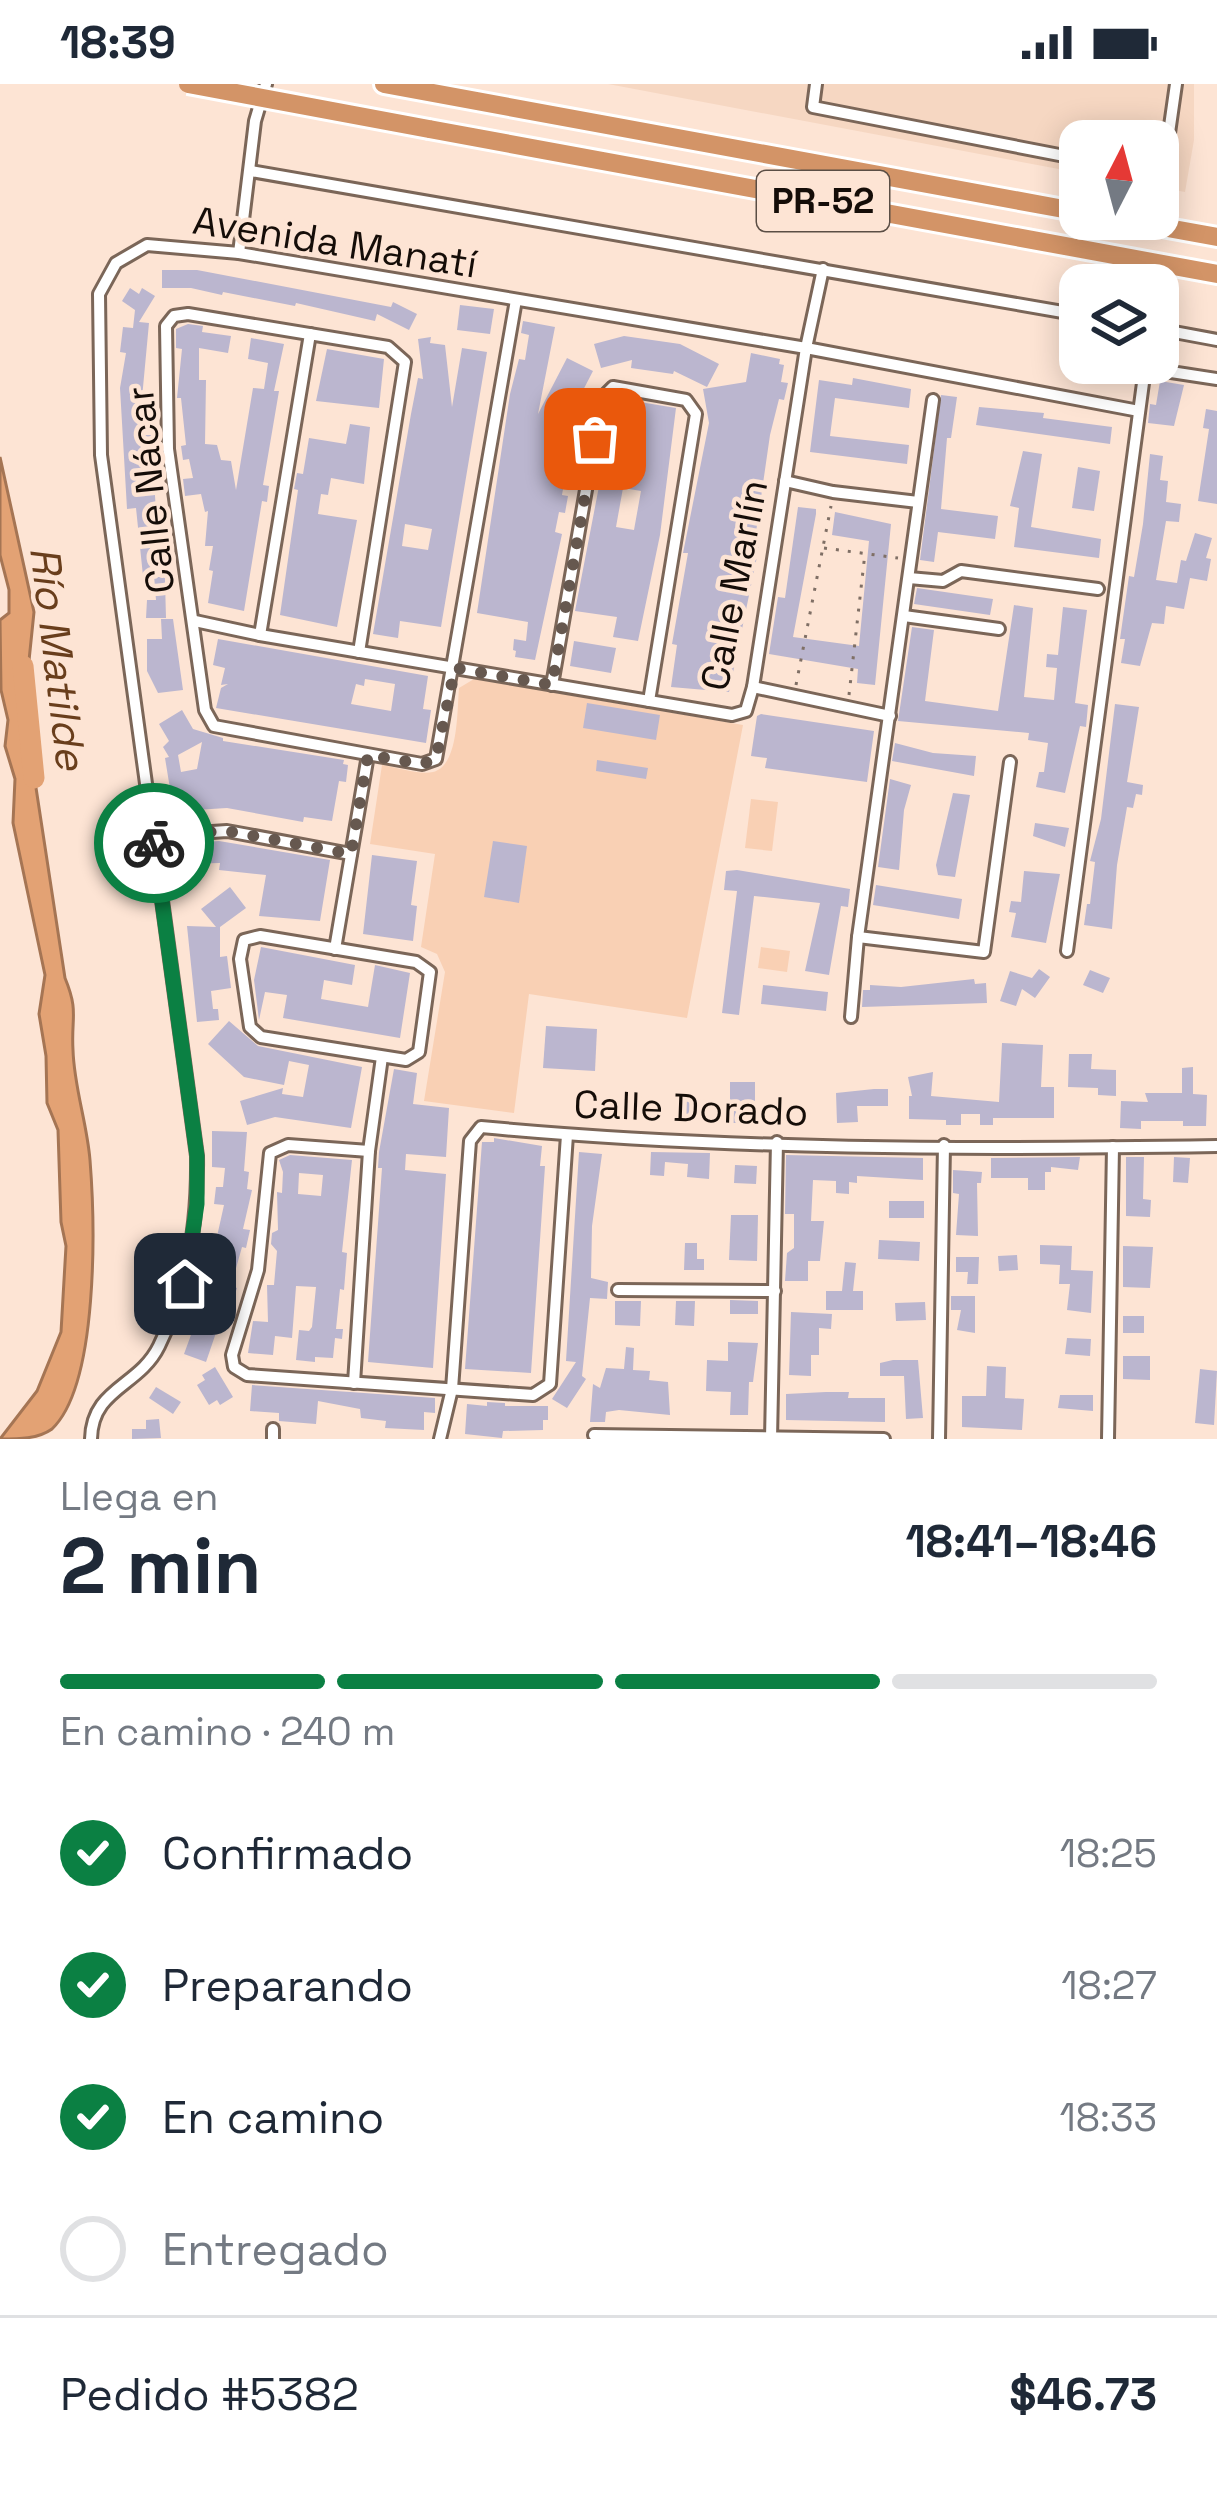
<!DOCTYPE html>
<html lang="es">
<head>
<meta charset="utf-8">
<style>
	body { margin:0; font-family:"Space Grotesk",sans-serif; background:#f2f2f3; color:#1f2937; height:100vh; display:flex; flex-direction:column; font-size:45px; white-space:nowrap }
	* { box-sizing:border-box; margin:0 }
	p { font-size:39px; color:#747a83 }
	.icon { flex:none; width:66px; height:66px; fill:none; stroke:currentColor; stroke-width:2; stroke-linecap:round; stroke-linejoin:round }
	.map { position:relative; height:1355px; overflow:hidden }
	.side { display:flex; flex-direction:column; background:#fff; flex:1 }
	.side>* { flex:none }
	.needle { width:78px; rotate:6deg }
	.fabs { position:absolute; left:1059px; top:36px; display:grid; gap:24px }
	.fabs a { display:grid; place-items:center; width:120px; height:120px; border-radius:24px; background:#fff; box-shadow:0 6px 30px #0003; font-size:60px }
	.pin { position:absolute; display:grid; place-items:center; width:102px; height:102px; color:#fff; margin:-51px; border-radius:24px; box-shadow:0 6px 18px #0006 }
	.courier { position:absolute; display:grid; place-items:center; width:120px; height:120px; margin:-60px; border:9px solid #0b8043; border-radius:50%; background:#fff; color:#222; box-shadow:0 3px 15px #0007 }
	.headline em { font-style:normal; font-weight:800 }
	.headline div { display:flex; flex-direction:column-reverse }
	.headline { display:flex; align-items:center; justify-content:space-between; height:204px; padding:0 60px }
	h1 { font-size:78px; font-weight:800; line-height:90px }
	.bar { display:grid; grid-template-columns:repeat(4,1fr); gap:18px 12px; align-content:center; height:144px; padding:0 60px }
	.bar i { height:15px; border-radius:9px; background:#e0e1e3 }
	.bar .active { background:#0b8043 }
	.bar p { grid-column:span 4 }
	.line { display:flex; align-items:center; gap:30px; padding:0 60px; border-top:3px solid #e0e1e3 }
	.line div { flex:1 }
	ol { padding:0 60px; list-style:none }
	li { display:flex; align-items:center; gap:36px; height:132px }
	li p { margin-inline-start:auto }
	li .icon { padding:12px; border-radius:50%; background:#0b8043; color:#fff; stroke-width:4 }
	li:last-child { color:#747a83 }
	li i { width:66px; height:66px; border:6px solid #e0e1e3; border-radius:50% }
	.status { display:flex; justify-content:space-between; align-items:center; height:84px; padding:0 60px; background:#fff; direction:ltr }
	.status svg { height:33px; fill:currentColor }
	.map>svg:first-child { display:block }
	.built { fill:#f6d7c2 }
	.green { fill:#f9d0b4 }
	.water { fill:#e3a274; stroke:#a57554; stroke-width:3 }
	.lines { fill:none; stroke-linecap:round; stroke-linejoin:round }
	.river { stroke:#e3a274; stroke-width:21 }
	.building { fill:#bbb6cf; fill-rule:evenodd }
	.minor-casing { stroke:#7b6658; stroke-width:16 }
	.motorway-casing { stroke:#fff; stroke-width:24 }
	.path { stroke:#7f6f65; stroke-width:3; stroke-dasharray:3 9; stroke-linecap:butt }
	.minor { stroke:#fff; stroke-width:10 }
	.motorway { stroke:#d39467; stroke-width:18 }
	.motorway-bridge-casing { stroke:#fff; stroke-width:24; stroke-linecap:butt }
	.motorway-bridge { stroke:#d39467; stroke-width:18 }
	.done { stroke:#66584f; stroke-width:12; stroke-dasharray:0 21.6 }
	.route { stroke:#0b8043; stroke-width:15 }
	.labels { text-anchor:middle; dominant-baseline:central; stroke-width:9; stroke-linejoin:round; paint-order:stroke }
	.shield { fill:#fde4d4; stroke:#5b4e45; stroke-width:3 }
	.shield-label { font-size:36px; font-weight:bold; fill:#150d08 }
	.street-label { font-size:39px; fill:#150d08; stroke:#fde4d4 }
	.water-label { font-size:42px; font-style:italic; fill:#693e1c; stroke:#fde4d4 }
</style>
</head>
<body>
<div class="status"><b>18:39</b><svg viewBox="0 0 49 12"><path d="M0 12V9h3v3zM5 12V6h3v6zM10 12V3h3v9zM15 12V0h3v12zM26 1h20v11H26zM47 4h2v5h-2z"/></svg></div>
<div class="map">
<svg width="1217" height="1355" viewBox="0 0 1217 1355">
	<rect width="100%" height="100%" fill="#fde4d4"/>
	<!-- built -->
	<polygon class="built" points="608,0 1194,0 1194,56 1185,108 1158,103 1158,57 1080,57 1080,89"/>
	<!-- green -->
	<g class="green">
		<path d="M474,595l269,46 -56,293 -158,-24 -15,119 -90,-12 21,-129 -8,-18 -16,-7 14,-93 -65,-10 12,-79c14,2 37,10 51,7 26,-6 24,-62 26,-84z"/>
		<polygon points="751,715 778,718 772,767 745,764"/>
		<polygon points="761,863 790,867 787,888 758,884"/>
	</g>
	<!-- water -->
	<path class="water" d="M0,373l34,155 -10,97 41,269c14,34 6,39 8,72 1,37 14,73 17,110 5,63 9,224 -38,269 -14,10 -33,10 -52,10l37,-48 24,-59 5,-86 -5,-24 -3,-92 -11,-27 -1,-47 -7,-42 6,-39 -32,-152 2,-44 -10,-33 3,-26 -7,-30 -1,-70 9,-7v-23l-9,-35z"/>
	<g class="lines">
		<!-- river -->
		<polyline class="river" points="23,582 34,694"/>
	</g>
	<!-- building -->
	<g class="building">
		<polygon points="162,186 197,186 391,223 393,218 417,230 409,246 377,230 375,237 296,219 295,222 223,208 222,211 191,204 162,204"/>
		<polygon points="130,204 139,210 142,204 155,212 139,238 149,239 142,314 147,314 145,351 151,351 156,427 161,461 164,461 166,534 146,534 147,516 156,516 154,491 143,492 136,424 127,425 120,304 126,269 120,268 123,243 133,244 135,226 122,217"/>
		<polygon points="460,221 494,225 490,250 457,246"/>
		<polygon points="523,237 555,243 538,330 567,274 593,287 578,316 562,411 568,412 565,429 559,428 555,448 562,450 535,576 515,573 516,567 513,566 514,555 526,557 528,538 477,529 510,310 519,275 525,276 529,251 521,249"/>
		<polygon points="188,240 203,242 202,248 231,252 228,269 199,264 199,296 206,296 205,360 217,361 221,376 231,377 236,406 253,304 264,305 268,279 248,275 251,254 284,260 274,307 279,307 263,401 269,402 267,418 262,417 244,527 208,519 213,487 209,486 213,462 205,462 208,427 205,428 201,410 185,412 183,395 193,394 189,375 183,376 181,362 186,361 181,314 177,314 182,265 176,264 176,245"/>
		<polygon points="624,252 680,260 719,280 707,303 674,287 673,290 631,284 632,276 601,284 594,260"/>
		<path d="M431,253l-1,6 15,2 7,62 10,-59 25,4 -46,275 -41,-6 -2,17 -25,-4 38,-220 7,-36 5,1 -5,-40zM405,440l27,5 -4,21 -26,-4z"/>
		<polygon points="327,265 384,275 379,324 316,317"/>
		<polygon points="751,269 780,275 779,280 784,281 781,298 788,299 784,316 779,315 770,351 754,462 759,463 729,608 671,603 677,561 672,560 688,469 683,469 709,339 703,305 746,298"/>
		<polygon points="853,294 911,305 909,324 835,314 830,352 909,361 907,380 810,368 819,296 852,301"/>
		<polygon points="1160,297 1184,301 1174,342 1148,339 1150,320 1156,321"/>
		<polygon points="941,311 957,313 951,354 947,354 941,425 998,432 995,455 938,448 934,478 920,476"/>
		<path d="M616,314l60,10 -16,127 -22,106 -25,-4 4,-20 -42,-6zM623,404l18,3 -7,39 -18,-3z"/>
		<polygon points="979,323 1044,329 1043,334 1112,343 1110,360 976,341"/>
		<polygon points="1206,325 1217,327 1217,420 1198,417 1209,345 1203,344"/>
		<polygon points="350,340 370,343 364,400 331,394 328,411 321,410 318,430 357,436 337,543 280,531 298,406 294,405 297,389 303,390 309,354 346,360"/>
		<polygon points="1023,367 1042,370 1031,443 1101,455 1099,474 1014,463 1019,424 1010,422"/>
		<polygon points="1150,370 1163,372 1160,396 1168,397 1166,418 1181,420 1179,438 1166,437 1156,496 1177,499 1181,476 1186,477 1195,449 1212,454 1206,474 1211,475 1207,497 1190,494 1184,525 1166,522 1164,540 1152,539 1140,582 1121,579 1125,555 1120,555 1129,492 1134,493 1143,440"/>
		<polygon points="1078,383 1100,387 1094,427 1072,424"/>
		<polygon points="798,423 816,425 816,430 793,553 859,562 869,457 832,451 835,428 891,440 875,601 857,599 858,585 769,570 778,513 785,514"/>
		<polygon points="917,504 993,515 990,531 914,520"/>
		<polygon points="1014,521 1033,524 1024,613 1054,616 1057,584 1046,583 1047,570 1058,571 1063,523 1087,526 1075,619 1088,621 1086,643 1080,642 1065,709 1036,703 1039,688 1044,688 1048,659 1028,656 1029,649 898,637 912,543 934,546 925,617 998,627"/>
		<polygon points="161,535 173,535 183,606 158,609 147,587 147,555 162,555"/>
		<path d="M218,555l210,37 -5,33 8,1 -5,33 -210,-35 5,-20 7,-4 -7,1 4,-17 -12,-3zM365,595l30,5 -4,27 -40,-7 5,-20 8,2z"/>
		<polygon points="574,557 616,564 611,589 570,582"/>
		<polygon points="587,619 660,631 656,656 583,644"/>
		<polygon points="1115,620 1139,623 1127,698 1143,701 1142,711 1136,710 1133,724 1127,723 1117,781 1112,845 1084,841 1087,820 1090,820 1095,778 1090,777 1101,735"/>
		<path d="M182,626l11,19 30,9v3l121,19 -1,4 5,1 -2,17 -7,-1 -7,40 -28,-4 -1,5 -76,-14 -32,2 -1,-7 -21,4 -8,-49 4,-1 -6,-10 6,-6 -10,-17zM202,658l-5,27 -16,3 -3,-17z"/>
		<polygon points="761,630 874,647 867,698 765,684 767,674 751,672 757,632"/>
		<polygon points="895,659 933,669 976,672 974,692 892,677"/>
		<polygon points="597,676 648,684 646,695 596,687"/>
		<polygon points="890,695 911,701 904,726 899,786 878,783"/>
		<polygon points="953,709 970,711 955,793 938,791 936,781"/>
		<polygon points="1035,739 1069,744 1065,763 1033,752"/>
		<polygon points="219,757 330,776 320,837 259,832 266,791 219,786 220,779 179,780 177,760"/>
		<polygon points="493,757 527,762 519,819 484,813"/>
		<polygon points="372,771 417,777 411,821 417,822 413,857 363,850"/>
		<polygon points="737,786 850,805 848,823 841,822 829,891 805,887 820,819 754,812 739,931 722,929 737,807 724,806 726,787"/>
		<polygon points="1024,787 1060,790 1046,859 1011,853 1016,829 1009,828 1011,817 1021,818"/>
		<polygon points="876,801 962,815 959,835 873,821"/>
		<polygon points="230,803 246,824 220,843 220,873 227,872 231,904 211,907 213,925 218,925 219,936 197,938 187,842 216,843 201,825"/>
		<polygon points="261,863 355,881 352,901 324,896 321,915 368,923 375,881 410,889 400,954 283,934 287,911 265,908 259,936 254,896"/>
		<polygon points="1039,885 1050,893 1035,914 1022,905 1016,922 1000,917 1010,887 1032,894"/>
		<polygon points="1090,886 1110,894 1103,909 1083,901"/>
		<polygon points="974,895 975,900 986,899 987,919 862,923 863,906 870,906 870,901 901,903"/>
		<polygon points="763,901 828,908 826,927 761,920"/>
		<polygon points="229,937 258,962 362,983 351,1044 275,1033 247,1041 240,1017 283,1004 282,1010 303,1013 309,981 289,977 284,1001 244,993 208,960"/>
		<polygon points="546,942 597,945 595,987 543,984"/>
		<polygon points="1002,959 1043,961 1041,1003 1054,1003 1054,1034 993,1034 993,1041 980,1041 980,1030 961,1030 961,1041 946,1041 946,1036 909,1035 909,1012 912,1012 908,993 933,988 931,1012 999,1018"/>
		<polygon points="1069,970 1092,970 1091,985 1116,986 1116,1012 1098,1011 1098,1004 1068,1003"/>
		<polygon points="1193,983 1193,1010 1207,1011 1206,1042 1183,1042 1183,1037 1141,1037 1141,1045 1120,1044 1121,1017 1148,1018 1145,1009 1182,1009 1182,984"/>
		<polygon points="394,985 417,989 413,1020 449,1024 446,1073 406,1070 405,1086 446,1090 433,1284 368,1278 382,1084 378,1084 379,1068"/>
		<rect x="730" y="998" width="25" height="41"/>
		<polygon points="874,1005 888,1005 888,1022 857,1022 858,1038 837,1039 836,1009"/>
		<polygon points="683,1008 693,1009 691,1037 682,1037"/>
		<polygon points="212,1047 247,1048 244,1087 249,1088 247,1105 252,1106 243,1145 250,1146 246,1164 242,1163 231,1202 237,1204 225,1239 220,1237 206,1278 184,1270 199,1229 191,1227 203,1193 209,1195 219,1158 216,1157 224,1121 214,1120 216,1103 223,1103 225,1084 212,1083"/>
		<polygon points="494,1054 542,1062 540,1082 545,1082 531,1289 465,1285 482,1058 494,1058"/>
		<polygon points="579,1068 602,1070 592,1142 591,1194 608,1198 607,1215 590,1214 582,1292 586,1295 567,1324 552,1315 576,1278 566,1277"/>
		<polygon points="651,1068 710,1069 709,1095 687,1093 688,1080 665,1078 664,1092 650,1091"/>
		<path d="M290,1071l62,5 -10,92 5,1 -3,37 -4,-1 -4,40h7l-1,10 -7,-1 -2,20 -18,-1v5l-19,-2 3,-30 10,1 3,-4 4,-40 -20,-1 -4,52 -17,-2 -2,19 -25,-2 5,-32 15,1 -1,-37h7l3,-34 -6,-7 1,-11 6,-3 -1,-38 5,1 1,-21 -4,-12zM299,1089l24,2 -2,21 -23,-2z"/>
		<polygon points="786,1071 923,1074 923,1096 857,1092 857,1099 849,1098 849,1110 836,1109 836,1097 813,1096 811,1137 824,1137 820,1177 808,1177 808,1197 785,1197 787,1169 794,1164 794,1130 785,1130"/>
		<polygon points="1080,1073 1078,1086 1051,1083 1051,1088 1045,1088 1045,1106 1028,1106 1028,1094 991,1094 991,1074"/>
		<polygon points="1126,1073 1144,1073 1143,1115 1151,1116 1150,1133 1126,1132"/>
		<polygon points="1174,1073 1190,1074 1188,1099 1173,1098"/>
		<polygon points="735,1081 757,1082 756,1100 734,1099"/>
		<polygon points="953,1086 982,1088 981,1099 977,1099 978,1152 956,1151 959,1110 953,1109"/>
		<rect x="889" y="1117" width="35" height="17"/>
		<polygon points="731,1131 758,1131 757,1177 729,1176"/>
		<polygon points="879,1156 920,1158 919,1177 878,1175"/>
		<polygon points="685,1159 697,1159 697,1175 704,1175 704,1186 684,1186"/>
		<polygon points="1040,1161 1072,1162 1071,1186 1093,1187 1091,1229 1067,1226 1070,1200 1059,1200 1060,1181 1040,1180"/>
		<polygon points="1123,1162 1153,1163 1150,1204 1123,1203"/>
		<polygon points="1017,1171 1018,1186 999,1187 998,1172"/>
		<polygon points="956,1173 979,1173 978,1200 967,1200 968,1188 956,1188"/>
		<polygon points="845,1178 856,1179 853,1207 863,1207 863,1226 826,1226 826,1207 842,1207"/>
		<polygon points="951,1212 975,1212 975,1249 957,1246 961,1226 951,1226"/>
		<polygon points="730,1216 758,1217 758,1230 730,1230"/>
		<polygon points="615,1217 641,1217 640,1242 615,1241"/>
		<polygon points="676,1217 695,1217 694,1242 675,1241"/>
		<polygon points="925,1218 926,1236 896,1237 895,1219"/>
		<polygon points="791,1228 832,1230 831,1245 819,1244 819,1271 811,1271 811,1292 789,1291"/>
		<rect x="1123" y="1232" width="21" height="17"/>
		<polygon points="1067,1254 1091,1255 1090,1272 1065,1270"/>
		<polygon points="728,1258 758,1259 753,1298 749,1298 748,1331 730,1331 731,1308 706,1307 707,1276 728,1277"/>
		<polygon points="626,1263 634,1264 633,1286 650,1287 649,1296 668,1298 670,1331 619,1326 606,1328 605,1338 590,1338 593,1300 600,1304 606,1284 624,1285"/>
		<polygon points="1123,1272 1150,1272 1150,1296 1123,1295"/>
		<polygon points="893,1276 918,1276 923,1334 906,1335 904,1292 880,1292 880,1279"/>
		<polygon points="987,1282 1006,1283 1005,1314 1024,1315 1022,1346 962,1343 962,1312 986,1312"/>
		<polygon points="215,1283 233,1313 220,1321 217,1316 209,1321 197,1301 205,1296 202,1291"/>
		<polygon points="1200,1285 1217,1287 1214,1341 1195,1339"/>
		<polygon points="252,1301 435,1314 435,1329 424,1328 424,1346 385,1344 386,1337 361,1334 360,1325 318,1317 316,1340 279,1337 279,1329 250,1327"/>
		<polygon points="156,1303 181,1318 173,1330 149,1314"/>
		<polygon points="826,1308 849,1308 848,1314 885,1314 885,1338 786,1336 786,1310"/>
		<polygon points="1060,1311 1093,1311 1093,1327 1058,1324"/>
		<polygon points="487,1318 505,1319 505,1322 548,1322 548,1336 543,1336 543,1346 503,1347 502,1354 465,1350 467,1320 487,1322"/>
		<polygon points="159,1335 161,1354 132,1355 132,1345 146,1345 146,1336"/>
	</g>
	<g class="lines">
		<!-- minor casing -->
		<g class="minor-casing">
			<g id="minor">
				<polyline points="816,0 813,23 1080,75"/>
				<polyline points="251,87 1080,231"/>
				<polyline points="1158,90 1162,91 1164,84 1176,0"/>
				<polyline points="239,169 255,37 266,0"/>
				<polyline points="1158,245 1217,256"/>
				<polyline points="785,397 833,408 918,418"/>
				<polyline points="909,494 943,497 961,487 1098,505"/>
				<polyline points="904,532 999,545"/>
				<polyline points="195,537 260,551 732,631 746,627 753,603 806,264 823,185"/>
				<polyline points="260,551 310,250"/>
				<polyline points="359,568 405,278 388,263 188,230 174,232 166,242 168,365 205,626 214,642 422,680 436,675 516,216"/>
				<polyline points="552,601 602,314 613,303 686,316 696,330 649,617"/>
				<polyline points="753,603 890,632"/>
				<polyline points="153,752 227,747 351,770"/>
				<polygon points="260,852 416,878 430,888 419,968 406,976 261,953 250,943 240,875 244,856"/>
				<polyline points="858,853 984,868 1010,678"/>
				<polyline points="335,865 368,671"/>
				<polyline points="1067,867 1145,284 1217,295"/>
				<polyline points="851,933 858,853 933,316"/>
				<polyline points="369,1067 288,1061 270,1069 258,1186 232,1271 234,1283 247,1291 533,1311 550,1300 567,1051"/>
				<polyline points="618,1206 775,1207"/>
				<polyline points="354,1299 369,1067 382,973"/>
				<polyline points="594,1351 884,1355"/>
				<path d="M91,1355c1,-51 48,-52 68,-93 30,-60 39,-124 38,-190l-96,-701 -2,-161 17,-31 31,-18 92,8 567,95 333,63"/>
				<polyline points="273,1355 273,1345"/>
				<path d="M440,1355l12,-50 18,-248 11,-14c243,23 492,23 736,19"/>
				<polyline points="771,1355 777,1058"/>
				<polyline points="939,1355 944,1061"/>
				<polyline points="1108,1355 1113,1063"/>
			</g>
		</g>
		<!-- motorway casing -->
		<g class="motorway-casing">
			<g id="motorway">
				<polyline points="384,0 1080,128"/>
				<polyline points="429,45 1217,190"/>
				<polyline points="1118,135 1217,153"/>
			</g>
		</g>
		<!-- path -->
		<g class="path">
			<polyline points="824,464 898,474"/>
			<polyline points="796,601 831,422"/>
			<polyline points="849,611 865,469"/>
		</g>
		<!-- minor -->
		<use href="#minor" class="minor"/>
		<!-- motorway -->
		<use href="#motorway" class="motorway"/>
		<!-- motorway-bridge casing -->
		<g class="motorway-bridge-casing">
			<polyline id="motorway-bridge" points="188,0 429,45"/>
		</g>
		<!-- motorway-bridge -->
		<use href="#motorway-bridge" class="motorway-bridge"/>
	</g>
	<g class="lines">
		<!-- done -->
		<polyline class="done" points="154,759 153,752 227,747 351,770 368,671 422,680 436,675 455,584 552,601 595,355"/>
		<!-- route -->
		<polyline class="route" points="154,759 197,1072 197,1120 185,1200"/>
	</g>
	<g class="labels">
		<!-- shield labels -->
		<rect class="shield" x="757" y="87" width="132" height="60" rx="9"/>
		<g class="shield-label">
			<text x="823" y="117">PR-52</text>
		</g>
		<!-- street labels -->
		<g class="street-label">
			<text transform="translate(335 158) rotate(9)">Avenida Manatí</text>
			<text transform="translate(150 406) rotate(-96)">Calle Nácar</text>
			<text transform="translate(734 501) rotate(-79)">Calle Marlín</text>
			<text transform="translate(691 1024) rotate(2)">Calle Dorado</text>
		</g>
		<!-- water labels -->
		<g class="water-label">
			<text transform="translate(58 574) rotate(83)">Río Matilde</text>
		</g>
	</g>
</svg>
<div class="fabs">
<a><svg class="needle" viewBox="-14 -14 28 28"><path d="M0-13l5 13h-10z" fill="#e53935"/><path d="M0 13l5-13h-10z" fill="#747a83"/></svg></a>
<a><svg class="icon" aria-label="layers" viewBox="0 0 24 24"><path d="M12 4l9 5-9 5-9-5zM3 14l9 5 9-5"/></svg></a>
</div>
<div class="pin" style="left:595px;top:355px;background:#ea580c"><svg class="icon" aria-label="bag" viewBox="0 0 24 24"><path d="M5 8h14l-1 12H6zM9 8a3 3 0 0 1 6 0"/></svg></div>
<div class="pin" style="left:185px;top:1200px;background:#1f2937"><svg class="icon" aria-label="home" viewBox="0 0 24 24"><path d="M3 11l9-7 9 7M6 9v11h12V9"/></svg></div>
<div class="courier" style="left:154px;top:759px"><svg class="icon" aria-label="bike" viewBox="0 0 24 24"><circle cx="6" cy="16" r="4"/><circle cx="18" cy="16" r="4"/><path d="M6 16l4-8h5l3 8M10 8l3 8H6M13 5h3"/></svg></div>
</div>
<section class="side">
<div class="headline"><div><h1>2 min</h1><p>Llega en</p></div><em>18:41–18:46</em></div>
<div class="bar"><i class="active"></i><i class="active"></i><i class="active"></i><i></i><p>En camino · 240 m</p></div>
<ol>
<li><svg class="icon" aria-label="check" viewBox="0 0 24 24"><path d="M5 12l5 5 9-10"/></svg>Confirmado<p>18:25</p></li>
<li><svg class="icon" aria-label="check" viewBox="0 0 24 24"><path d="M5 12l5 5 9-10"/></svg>Preparando<p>18:27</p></li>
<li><svg class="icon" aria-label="check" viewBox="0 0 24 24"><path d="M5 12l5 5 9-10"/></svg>En camino<p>18:33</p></li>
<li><i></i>Entregado</li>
</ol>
<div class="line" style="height:156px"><div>Pedido #5382</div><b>$46.73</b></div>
</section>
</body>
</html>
